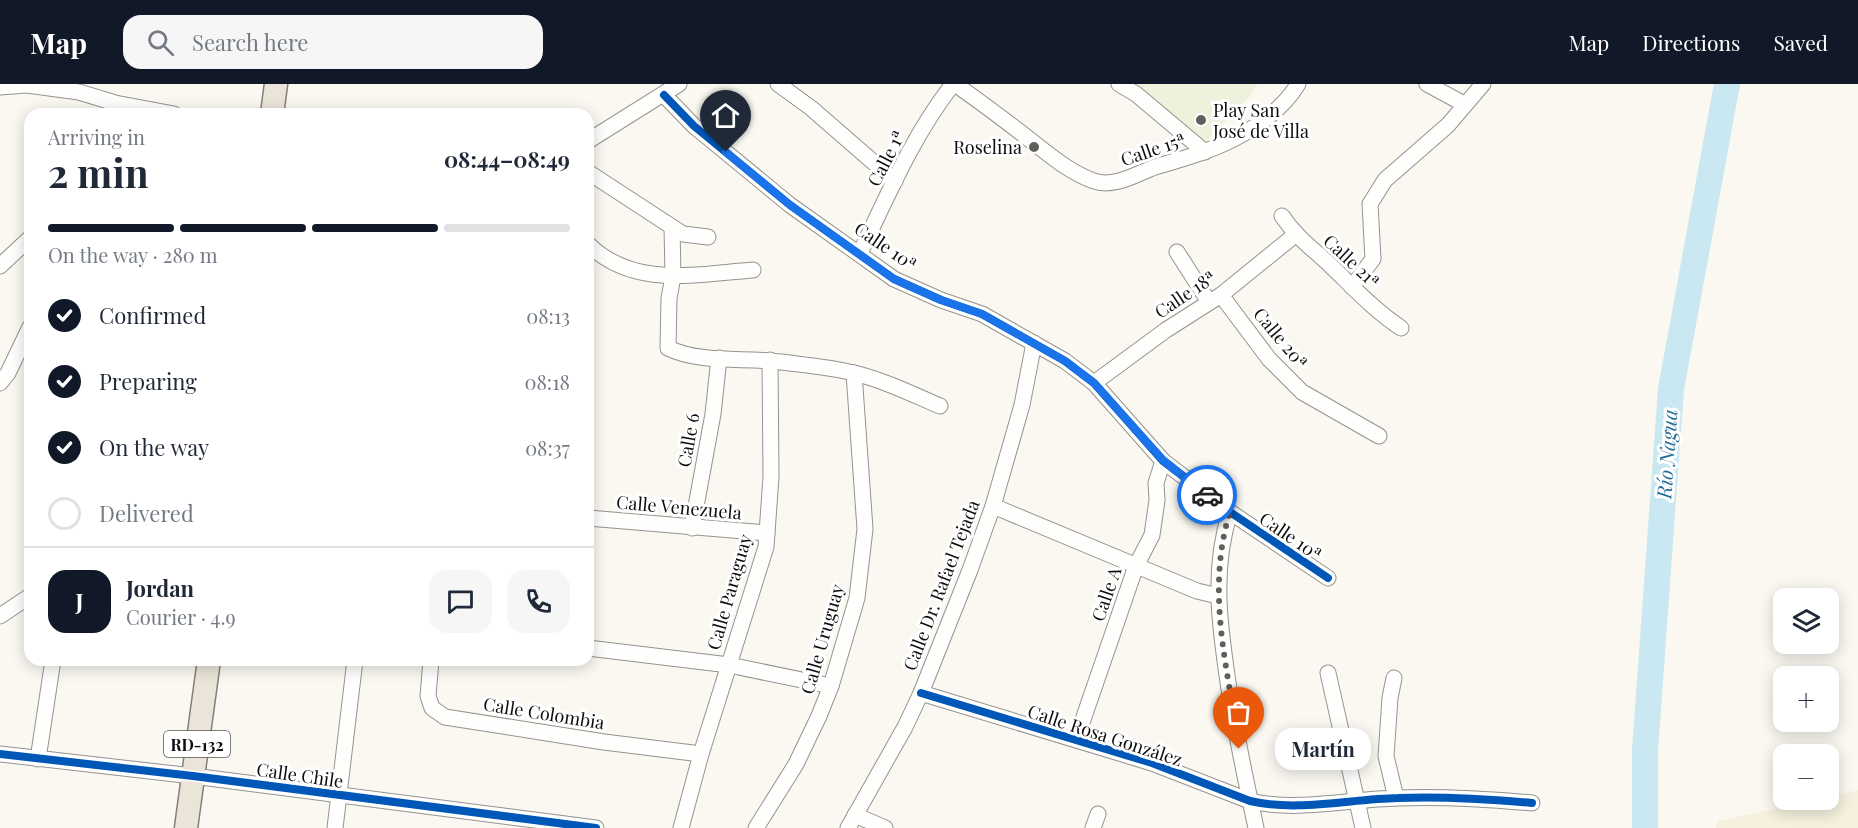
<!DOCTYPE html>
<html lang="en">
<head>
<meta charset="utf-8">
<style>
	body { margin:0; font-family:"Playfair Display",serif; background:#f6f6f7; color:#1f2937; height:100vh; display:flex; flex-direction:column; font-size:22px; white-space:nowrap }
	* { box-sizing:border-box; margin:0 }
	p { font-size:20px; color:#747a83 }
	.icon { flex:none; width:33px; height:33px; fill:none; stroke:currentColor; stroke-width:2; stroke-linecap:round; stroke-linejoin:round }
	.map { position:relative; flex:1; overflow:hidden }
	.details { position:absolute; left:24px; top:24px; width:570px; height:558px; display:flex; flex-direction:column; background:#fff; border-radius:18px; box-shadow:0 3px 15px #0003 }
	.details>* { flex:none }
	.tools { position:absolute; left:1773px; top:504px; display:grid; gap:12px }
	.tools a { display:grid; place-items:center; width:66px; height:66px; border-radius:12px; background:#fff; box-shadow:0 3px 15px #0003; font-size:30px }
	.pin { position:absolute; display:grid; place-items:center; width:51px; height:51px; color:#fff; margin:-62px -26px; border-radius:50% 50% 50% 0; rotate:-45deg; box-shadow:0 0 6px #0007 }
	.pin .icon { rotate:45deg }
	.courier { position:absolute; display:grid; place-items:center; width:60px; height:60px; margin:-30px; border:4px solid #1a73e8; border-radius:50%; background:#fff; color:#222; box-shadow:0 2px 8px #0007 }
	.bubble { position:absolute; height:42px; border-radius:18px; background:#fff; box-shadow:0 3px 15px #0003; font-size:20px; font-weight:700; line-height:42px; text-align:center }
	.summary em { font-style:normal; font-weight:700 }
	.summary div { display:flex; flex-direction:column-reverse }
	.summary { display:flex; align-items:center; justify-content:space-between; height:102px; padding:0 24px }
	h1 { font-size:39px; font-weight:700; line-height:45px }
	.bar { display:grid; grid-template-columns:repeat(4,1fr); gap:9px 6px; align-content:center; height:72px; padding:0 24px }
	.bar i { height:8px; border-radius:4px; background:#e0e1e3 }
	.bar .on { background:#111827 }
	.bar p { grid-column:span 4 }
	.line { display:flex; align-items:center; gap:15px; padding:0 24px; border-top:2px solid #e0e1e3 }
	.line div { flex:1 }
	.round { display:grid; place-items:center; flex:none; width:63px; height:63px; border-radius:18px; background:#f6f6f7 }
	ol { padding:0 24px; list-style:none }
	li { display:flex; align-items:center; gap:18px; height:66px }
	li p { margin-inline-start:auto }
	li .icon { padding:6px; border-radius:50%; background:#111827; color:#fff; stroke-width:4 }
	li:last-child { color:#747a83 }
	li i { width:33px; height:33px; border:3px solid #e0e1e3; border-radius:50% }
	header { display:flex; align-items:center; gap:36px; box-sizing:border-box; height:84px; padding:0 30px; background:#111827; color:#fff }
	header strong { font-size:28px }
	nav { display:flex; gap:33px; margin-inline-start:auto; font-size:21px }
	.search { width:420px; height:54px; background:#f6f6f7; display:flex; align-items:center; gap:15px; box-sizing:border-box; padding:0 21px; border-radius:18px; color:#747a83; font-size:22px }
	.map>svg:first-child { display:block }
	.farmland { fill:#f6f1de }
	.pitch { fill:#eef2dc }
	.lines { fill:none; stroke-linecap:round; stroke-linejoin:round }
	.river { stroke:#cae8f2; stroke-width:26 }
	.street-casing { stroke:#949390; stroke-width:17 }
	.primary-casing { stroke:#81807d; stroke-width:25 }
	.street { stroke:#fefefd; stroke-width:15 }
	.primary { stroke:#ebe4d9; stroke-width:22 }
	.cycleway-casing { stroke:#fff; stroke-width:11 }
	.cycleway { stroke:#0057b8; stroke-width:8 }
	.done { stroke:#605f5d; stroke-width:6; stroke-dasharray:0 10.8 }
	.route { stroke:#1a73e8; stroke-width:8 }
	.poi-dot { fill:#605f5d; stroke:#fff; stroke-width:2 }
	.labels { text-anchor:middle; dominant-baseline:central; stroke-width:6; stroke-linejoin:round; paint-order:stroke }
	.shield { fill:#fff; stroke:#565656; stroke-width:1.5 }
	.shield-label { font-size:16px; font-weight:bold; fill:#0d0d0d }
	.poi-label { font-size:18px; fill:#0d0d0d; stroke:#fff; text-anchor:start }
	.street-label { font-size:18px; fill:#0d0d0d; stroke:#fff }
	.water-label { font-size:20px; font-style:italic; fill:#1f6d96; stroke:#fff }
</style>
</head>
<body>
<header>
<strong>Map</strong>
<div class="search"><svg class="icon" aria-label="search" viewBox="0 0 24 24"><circle cx="10" cy="10" r="6"/><path d="M15 15l6 6"/></svg>Search here</div>
<nav><a>Map</a><a>Directions</a><a>Saved</a></nav>
</header>
<div class="map">
<svg width="1858" height="744" viewBox="0 0 1858 744">
	<rect width="100%" height="100%" fill="#faf8f1"/>
	<!-- farmland -->
	<polygon class="farmland" points="1858,706 1858,744 1716,744 1718,737 1816,716 1828,716 1829,713"/>
	<!-- pitch -->
	<polygon class="pitch" points="1129,0 1258,0 1248,14 1205,58"/>
	<g class="lines">
		<!-- river -->
		<polyline class="river" points="1645,744 1645,666 1671,305 1727,0"/>
		<!-- street casing -->
		<g class="street-casing">
			<g id="street">
				<polyline points="778,0 811,24 895,97"/>
				<path d="M955,0c24,17 47,34 70,52 21,16 43,36 69,45 20,7 42,-7 61,-14 16,-5 32,-9 48,-15 35,-12 76,-36 95,-68"/>
				<polyline points="1119,0 1136,10 1205,68"/>
				<polyline points="1427,0 1464,20"/>
				<polyline points="0,3 27,1 79,8 115,19 174,30"/>
				<polyline points="664,11 694,42 790,121 894,195 941,216 982,230 1065,277 1094,299 1163,377 1230,428 1328,494"/>
				<polyline points="588,57 679,0"/>
				<polyline points="588,88 683,150 708,153"/>
				<path d="M1282,132c15,22 30,32 49,50 23,22 43,44 70,62"/>
				<path d="M672,143l1,50 -4,21 -1,50c33,16 77,9 113,14 24,3 49,5 73,11 29,7 58,21 86,33"/>
				<path d="M588,160c46,45 108,30 165,26"/>
				<polyline points="1177,168 1209,218"/>
				<path d="M860,169c28,-58 53,-118 93,-169"/>
				<polyline points="0,182 30,154"/>
				<polyline points="1352,203 1373,175 1370,120 1385,96 1448,41 1483,0"/>
				<polyline points="1221,211 1269,275 1302,308 1379,352"/>
				<polyline points="0,299 8,289 30,243"/>
				<polyline points="1094,299 1166,246 1221,211 1295,151"/>
				<polyline points="993,422 1197,507 1218,512"/>
				<path d="M1230,428c-19,60 -10,116 -1,177 7,47 17,92 27,139"/>
				<polyline points="588,434 767,449"/>
				<polyline points="692,444 713,330 719,274"/>
				<polyline points="0,532 30,512"/>
				<polyline points="588,564 729,581 831,602"/>
				<polyline points="431,576 428,612 432,624 445,633 604,658 701,670"/>
				<polyline points="1328,589 1363,744"/>
				<polyline points="1394,594 1390,614 1386,672 1396,714"/>
				<path d="M921,609l231,70 98,38c48,11 99,-2 148,-3 44,-2 89,1 134,5"/>
				<polyline points="1076,656 1136,482 1152,451 1157,416 1156,399 1163,377"/>
				<polyline points="0,670 193,692 596,744"/>
				<polyline points="38,675 53,576"/>
				<polyline points="855,731 885,744"/>
				<polyline points="335,744 355,576"/>
				<polyline points="681,744 701,670 766,463 771,393 770,276"/>
				<polyline points="756,744 796,680 819,632 831,602 857,514 865,445 854,289"/>
				<polyline points="848,744 905,643 921,609 970,486 993,422 1022,321 1034,259"/>
				<polyline points="1093,744 1098,730"/>
			</g>
		</g>
		<!-- primary casing -->
		<g class="primary-casing">
			<g id="primary">
				<polyline points="272,30 276,0"/>
				<polyline points="186,744 209,576"/>
			</g>
		</g>
		<!-- street -->
		<use href="#street" class="street"/>
		<!-- primary -->
		<use href="#primary" class="primary"/>
		<!-- cycleway casing -->
		<g class="cycleway-casing">
			<g id="cycleway">
				<polyline points="664,11 694,42 790,121 894,195 941,216 982,230 1065,277 1094,299 1163,377 1230,428 1328,494"/>
				<path d="M921,609l231,70 98,38c48,11 99,-2 148,-3 44,-2 89,1 134,5"/>
				<polyline points="0,670 193,692 596,744"/>
			</g>
		</g>
		<!-- cycleway -->
		<use href="#cycleway" class="cycleway"/>
	</g>
	<g class="lines">
		<!-- done -->
		<path class="done" d="M1207,411l23,17c-18,57 -11,115 -1,173 3,22 5,43 10,64"/>
		<!-- route -->
		<polyline class="route" points="726,68 790,121 894,195 941,216 982,230 1065,277 1094,299 1163,376 1207,411"/>
	</g>
	<!-- markers -->
	<g class="poi-dot">
		<circle cx="1201" cy="36" r="6"/>
		<circle cx="1034" cy="63" r="6"/>
	</g>
	<g class="labels">
		<!-- shield labels -->
		<rect class="shield" x="164" y="647" width="66" height="26" rx="4.5"/>
		<g class="shield-label">
			<text x="197" y="660">RD-132</text>
		</g>
		<!-- poi labels -->
		<g class="poi-label">
			<text x="1213" y="26">Play San<tspan x="1213" dy="21">José de Villa</tspan></text>
			<text x="1022" y="63" text-anchor="end">Roselina</text>
		</g>
		<!-- street labels -->
		<g class="street-label">
			<text transform="translate(1153 65) rotate(-19)">Calle 15ª</text>
			<text transform="translate(886 74) rotate(-63)">Calle 1ª</text>
			<text transform="translate(886 162) rotate(34)">Calle 10ª</text>
			<text transform="translate(1352 177) rotate(43)">Calle 21ª</text>
			<text transform="translate(1185 210) rotate(-34)">Calle 18ª</text>
			<text transform="translate(1281 254) rotate(50)">Calle 20ª</text>
			<text transform="translate(688 356) rotate(-80)">Calle 6</text>
			<text transform="translate(679 423) rotate(5)">Calle Venezuela</text>
			<text transform="translate(1291 452) rotate(34)">Calle 10ª</text>
			<text transform="translate(941 501) rotate(-69)">Calle Dr. Rafael Tejada</text>
			<text transform="translate(729 508) rotate(-74)">Calle Paraguay</text>
			<text transform="translate(1106 510) rotate(-71)">Calle A</text>
			<text transform="translate(822 555) rotate(-74)">Calle Uruguay</text>
			<text transform="translate(544 629) rotate(9)">Calle Colombia</text>
			<text transform="translate(1105 651) rotate(18)">Calle Rosa González</text>
			<text transform="translate(300 691) rotate(8)">Calle Chile</text>
		</g>
		<!-- water labels -->
		<g class="water-label">
			<text transform="translate(1666 370) rotate(-86)">Río Nagua</text>
		</g>
	</g>
</svg>
<div class="tools">
<a><svg class="icon" aria-label="layers" viewBox="0 0 24 24"><path d="M12 4l9 5-9 5-9-5zM3 14l9 5 9-5"/></svg></a>
<a>+</a>
<a>−</a>
</div>
<div class="pin" style="left:1239px;top:665px;background:#ea580c"><svg class="icon" aria-label="bag" viewBox="0 0 24 24"><path d="M5 8h14l-1 12H6zM9 8a3 3 0 0 1 6 0"/></svg></div>
<div class="pin" style="left:726px;top:68px;background:#1f2937"><svg class="icon" aria-label="home" viewBox="0 0 24 24"><path d="M3 11l9-7 9 7M6 9v11h12V9"/></svg></div>
<div class="courier" style="left:1207px;top:411px"><svg class="icon" aria-label="car" viewBox="0 0 24 24"><path d="M5 17H2v-5l4-1 3-4h7l3 4 3 1v5h-3M9 17h6M6 11h13"/><circle cx="7" cy="17" r="2"/><circle cx="17" cy="17" r="2"/></svg></div>
<div class="bubble" style="left:1275px;top:644px;width:96px">Martín</div>
<section class="details">
<div class="summary"><div><h1>2 min</h1><p>Arriving in</p></div><em>08:44–08:49</em></div>
<div class="bar"><i class="on"></i><i class="on"></i><i class="on"></i><i></i><p>On the way · 280 m</p></div>
<ol>
<li><svg class="icon" aria-label="check" viewBox="0 0 24 24"><path d="M5 12l5 5 9-10"/></svg>Confirmed<p>08:13</p></li>
<li><svg class="icon" aria-label="check" viewBox="0 0 24 24"><path d="M5 12l5 5 9-10"/></svg>Preparing<p>08:18</p></li>
<li><svg class="icon" aria-label="check" viewBox="0 0 24 24"><path d="M5 12l5 5 9-10"/></svg>On the way<p>08:37</p></li>
<li><i></i>Delivered</li>
</ol>
<div class="line" style="height:108px"><b class="round" style="background:#111827;color:#fff">J</b><div><b>Jordan</b><p>Courier · 4.9</p></div><a class="round"><svg class="icon" aria-label="chat" viewBox="0 0 24 24"><path d="M4 5h16v11H9l-5 4z"/></svg></a><a class="round"><svg class="icon" aria-label="phone" viewBox="0 0 24 24"><path d="M5 4h4l2 5-3 2q2 4 5 5l2-3 5 2v4C11 20 4 13 5 4z"/></svg></a></div>
</section>
</div>
</body>
</html>
